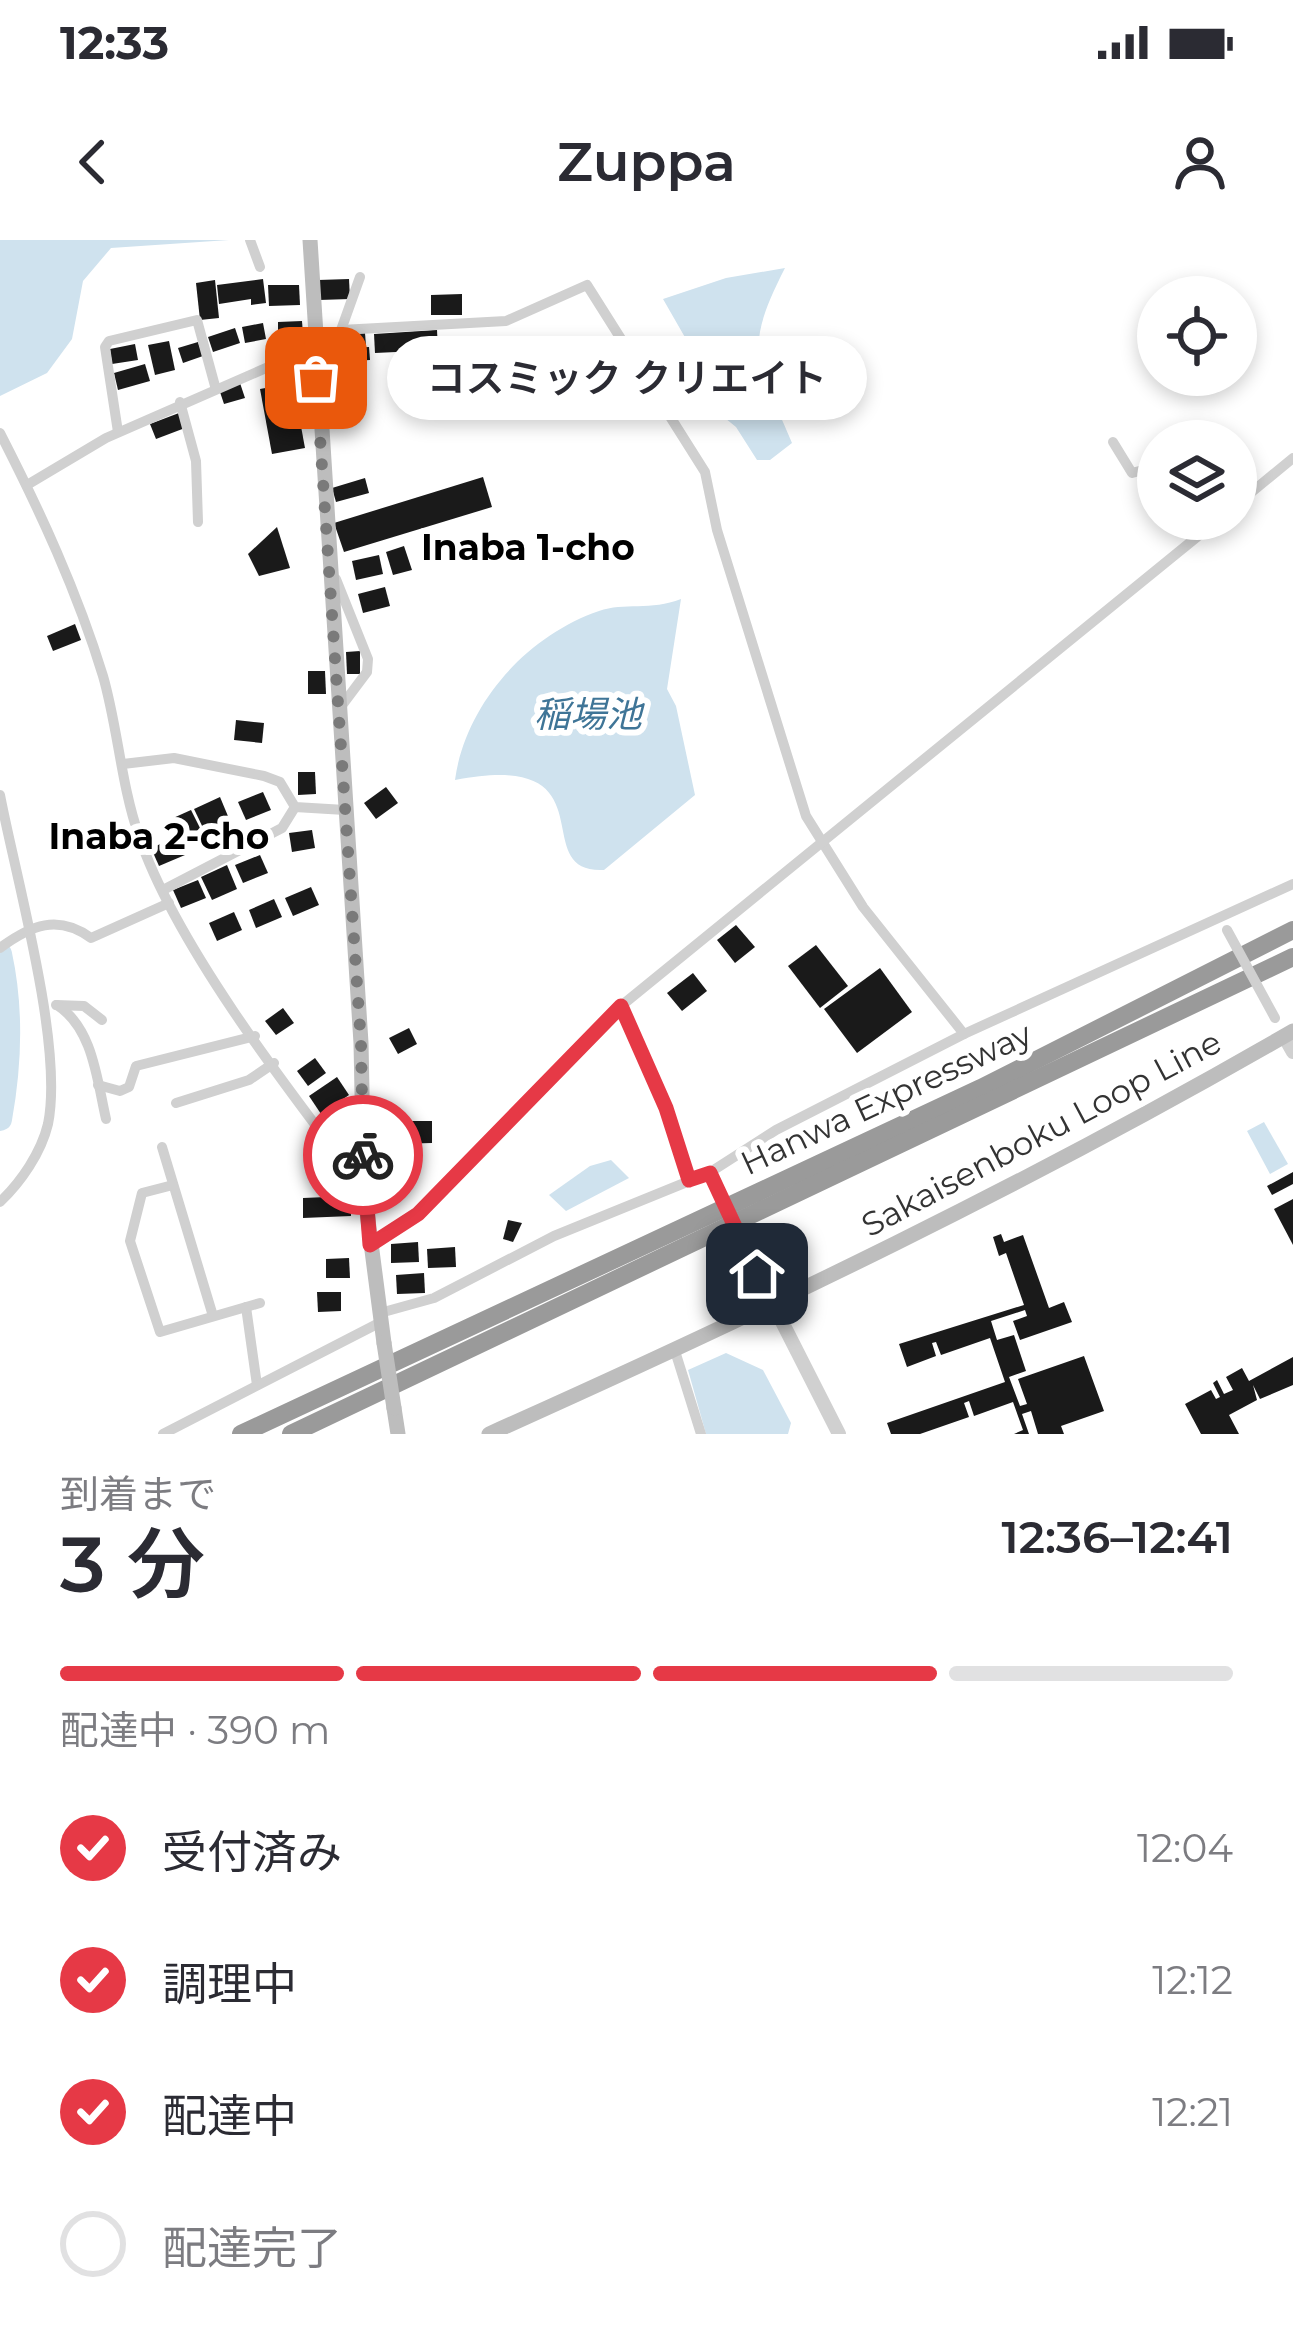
<!DOCTYPE html>
<html lang="ja">
<head>
<meta charset="utf-8">
<style>
	body { margin:0; font-family:Montserrat,"Noto Sans JP",sans-serif; background:#f2f2f3; color:#2b2b33; height:100vh; display:flex; flex-direction:column; font-size:45px; white-space:nowrap }
	* { box-sizing:border-box; margin:0 }
	p { font-size:39px; color:#7c7c81 }
	.icon { flex:none; width:66px; height:66px; fill:none; stroke:currentColor; stroke-width:2; stroke-linecap:round; stroke-linejoin:round }
	.map { position:relative; height:1194px; overflow:hidden }
	.panel { display:flex; flex-direction:column; background:#fff; flex:1 }
	.panel>* { flex:none }
	.fabs { position:absolute; left:1137px; top:36px; display:grid; gap:24px }
	.fabs a { display:grid; place-items:center; width:120px; height:120px; border-radius:50%; background:#fff; box-shadow:0 6px 18px #0003; font-size:60px }
	.pin { position:absolute; display:grid; place-items:center; width:102px; height:102px; color:#fff; margin:-51px; border-radius:24px; box-shadow:0 6px 18px #0006 }
	.courier { position:absolute; display:grid; place-items:center; width:120px; height:120px; margin:-60px; border:9px solid #e63946; border-radius:50%; background:#fff; color:#222; box-shadow:0 3px 15px #0007 }
	.bubble { position:absolute; height:84px; border-radius:42px; background:#fff; box-shadow:0 6px 18px #0003; font-size:39px; font-weight:600; line-height:84px; text-align:center }
	.overview em { font-style:normal; font-weight:600 }
	.overview div { display:flex; flex-direction:column-reverse }
	.overview { display:flex; align-items:center; justify-content:space-between; height:204px; padding:0 60px }
	h1 { font-size:78px; font-weight:600; line-height:90px }
	.bar { display:grid; grid-template-columns:repeat(4,1fr); gap:18px 12px; align-content:center; height:144px; padding:0 60px }
	.bar i { height:15px; border-radius:9px; background:#e1e1e2 }
	.bar .selected { background:#e63946 }
	.bar p { grid-column:span 4 }
	ol { padding:0 60px; list-style:none }
	li { display:flex; align-items:center; gap:36px; height:132px }
	li p { margin-inline-start:auto }
	li .icon { padding:12px; border-radius:50%; background:#e63946; color:#fff; stroke-width:4 }
	li:last-child { color:#7c7c81 }
	li i { width:66px; height:66px; border:6px solid #e1e1e2; border-radius:50% }
	.status { display:flex; justify-content:space-between; align-items:center; height:84px; padding:0 60px; background:#fff; direction:ltr }
	.status svg { height:33px; fill:currentColor }
	header { display:flex; justify-content:space-between; align-items:center; height:156px; padding:0 60px; background:#fff; font-size:54px; font-weight:600 }
	.map>svg:first-child { display:block }
	.water { fill:#cfe2ee }
	.lines { fill:none; stroke-linecap:round; stroke-linejoin:round }
	.river { stroke:#cfe2ee; stroke-width:24 }
	.building { fill:#1a1a1a }
	.minor { stroke:#d0d0d0; stroke-width:10 }
	.tertiary { stroke:#d0d0d0; stroke-width:14 }
	.secondary { stroke:#bdbdbd; stroke-width:15 }
	.motorway { stroke:#9a9a9a; stroke-width:18 }
	.minor-bridge { stroke:#d0d0d0; stroke-width:10 }
	.secondary-bridge { stroke:#bdbdbd; stroke-width:15 }
	.done { stroke:#7a7a7a; stroke-width:12; stroke-dasharray:0 21.6 }
	.route { stroke:#e63946; stroke-width:15 }
	.labels { text-anchor:middle; dominant-baseline:central; stroke-width:12; stroke-linejoin:round; paint-order:stroke }
	.street-label { font-size:33px; fill:#333; stroke:#fff }
	.neighbourhood-label { font-size:36px; font-weight:bold; fill:#000; stroke:#fff }
	.water-label { font-size:36px; font-style:italic; fill:#3f7597; stroke:#fff }
</style>
</head>
<body>
<div class="status"><b>12:33</b><svg viewBox="0 0 49 12"><path d="M0 12V9h3v3zM5 12V6h3v6zM10 12V3h3v9zM15 12V0h3v12zM26 1h20v11H26zM47 4h2v5h-2z"/></svg></div>
<header><svg class="icon" aria-label="back" viewBox="0 0 24 24"><path d="M15 5l-7 7 7 7"/></svg>Zuppa<svg class="icon" aria-label="person" viewBox="0 0 24 24"><circle cx="12" cy="8" r="4"/><path d="M4 21q1-7 8-7t8 7"/></svg></header>
<div class="map">
<svg width="1293" height="1194" viewBox="0 0 1293 1194">
	<rect width="100%" height="100%" fill="#fff"/>
	<!-- water -->
	<g class="water">
		<polygon points="0,0 229,0 111,8 83,41 72,99 47,133 0,156"/>
		<path d="M785,28c-43,84 -28,92 7,175l-22,17h-13l-21,-33 -21,-17 -13,-43 -39,-68 63,-21z"/>
		<path d="M681,359l-14,90 9,17 19,89 -91,75c-80,4 11,-121 -149,-90 10,-75 71,-144 144,-169 25,-9 52,0 82,-12z"/>
		<polygon points="1264,882 1288,924 1270,934 1247,891"/>
		<polygon points="611,920 629,938 566,971 549,955 590,926"/>
		<polygon points="726,1113 763,1130 791,1183 788,1194 706,1194 688,1130"/>
	</g>
	<g class="lines">
		<!-- river -->
		<path class="river" d="M0,714c12,55 10,110 0,165"/>
	</g>
	<!-- building -->
	<g class="building">
		<polygon points="263,39 266,63 251,65 251,59 219,64 217,45"/>
		<polygon points="349,39 350,59 319,60 318,40"/>
		<polygon points="215,40 219,78 200,80 196,43"/>
		<polygon points="268,45 299,45 300,65 269,66"/>
		<polygon points="462,54 462,75 431,75 431,55"/>
		<polygon points="302,81 303,94 278,95 278,82"/>
		<polygon points="263,83 266,99 245,103 242,87"/>
		<polygon points="235,88 240,103 213,112 208,97"/>
		<polygon points="437,90 438,110 375,113 374,94"/>
		<polygon points="365,93 366,106 341,106 341,94"/>
		<polygon points="169,101 175,130 155,135 148,105"/>
		<polygon points="198,102 203,116 183,123 178,108"/>
		<polygon points="135,104 138,120 112,124 110,109"/>
		<polygon points="369,107 370,120 352,121 351,108"/>
		<polygon points="145,124 150,141 118,150 114,133"/>
		<polygon points="240,143 245,158 224,164 219,149"/>
		<polygon points="293,143 305,208 272,214 260,149"/>
		<polygon points="179,173 185,188 156,199 150,184"/>
		<polygon points="483,237 492,267 344,312 334,283"/>
		<polygon points="365,238 369,253 336,262 332,248"/>
		<polygon points="277,287 290,328 259,336 248,314"/>
		<polygon points="404,306 412,330 393,335 386,312"/>
		<polygon points="379,315 383,334 356,340 352,321"/>
		<polygon points="385,347 390,366 363,373 358,354"/>
		<polygon points="75,384 81,400 53,411 47,396"/>
		<polygon points="360,411 360,434 347,434 346,412"/>
		<polygon points="308,431 325,431 326,454 308,454"/>
		<polygon points="236,480 264,483 262,503 234,500"/>
		<polygon points="298,532 315,532 316,554 298,555"/>
		<polygon points="386,547 398,563 376,579 364,563"/>
		<polygon points="263,552 271,570 246,580 238,562"/>
		<polygon points="220,557 230,581 205,592 194,569"/>
		<polygon points="191,570 206,600 185,609 171,579"/>
		<polygon points="312,590 315,608 292,612 289,593"/>
		<polygon points="177,597 185,615 159,626 151,608"/>
		<polygon points="260,615 268,633 243,643 235,625"/>
		<polygon points="227,625 237,649 212,660 201,637"/>
		<polygon points="198,640 206,658 181,668 173,650"/>
		<polygon points="311,647 319,665 293,676 285,658"/>
		<polygon points="274,659 282,677 256,688 249,670"/>
		<polygon points="234,672 242,690 217,701 209,683"/>
		<polygon points="736,685 755,707 735,723 717,700"/>
		<polygon points="816,705 848,746 820,768 788,726"/>
		<polygon points="880,728 912,772 857,813 824,769"/>
		<polygon points="693,733 707,751 682,771 667,753"/>
		<polygon points="283,768 294,783 276,795 265,781"/>
		<polygon points="409,788 417,804 398,814 389,798"/>
		<polygon points="315,818 326,833 308,846 297,831"/>
		<polygon points="337,837 349,855 321,874 309,856"/>
		<polygon points="343,875 351,887 332,899 325,887"/>
		<polygon points="394,881 432,881 432,903 394,904"/>
		<polygon points="390,883 390,905 376,906 376,884"/>
		<polygon points="1293,932 1293,944 1272,955 1267,946"/>
		<polygon points="351,956 351,976 303,978 303,958"/>
		<polygon points="1293,959 1293,1005 1274,969"/>
		<polygon points="508,980 522,983 513,1002 503,999"/>
		<polygon points="1001,994 1004,1002 1023,995 1049,1068 1064,1062 1072,1082 1020,1100 1013,1081 1027,1076 1025,1070 991,1081 997,1100 1014,1095 1026,1131 1009,1137 1020,1166 1027,1164 1018,1139 1084,1116 1104,1171 1061,1186 1064,1194 1038,1194 1031,1171 1022,1174 1029,1194 1014,1194 1023,1190 1013,1162 974,1176 969,1161 964,1163 969,1177 920,1194 891,1194 887,1183 1005,1142 990,1098 941,1115 936,1102 932,1103 936,1116 907,1127 899,1104 1024,1065 1006,1013 999,1016 993,997"/>
		<polygon points="418,1002 419,1022 391,1023 391,1004"/>
		<polygon points="455,1007 456,1027 428,1028 427,1009"/>
		<polygon points="349,1018 350,1038 326,1038 326,1019"/>
		<polygon points="424,1033 425,1053 397,1054 396,1035"/>
		<polygon points="317,1052 341,1052 341,1071 318,1072"/>
		<polygon points="1293,1117 1293,1145 1260,1159 1253,1145 1257,1160 1229,1175 1239,1194 1201,1194 1185,1164 1211,1150 1216,1159 1220,1157 1213,1143 1217,1140 1224,1154 1233,1150 1226,1137 1242,1128 1249,1141"/>
	</g>
	<g class="lines">
		<!-- minor -->
		<g class="minor">
			<polyline points="250,0 260,27"/>
			<polyline points="341,90 506,81 587,45 705,232 717,290 806,576 863,667 964,794"/>
			<polyline points="180,162 196,221 198,282"/>
			<polyline points="118,192 105,107 109,101 197,80 215,146"/>
			<path d="M0,193c40,78 77,158 103,243 15,52 18,109 36,160 37,110 153,259 225,353"/>
			<polyline points="1113,202 1132,233 1158,226"/>
			<polyline points="27,245 106,198 314,107 341,90 360,37"/>
			<polyline points="1236,265 1293,218"/>
			<polyline points="336,339 368,419 367,432 340,468"/>
			<polyline points="123,524 174,518 264,536 280,542 295,567 345,570"/>
			<path d="M0,555c16,84 64,251 48,329 -7,29 -27,58 -48,78"/>
			<polyline points="163,650 282,588 295,567"/>
			<path d="M0,708c31,-23 58,-34 91,-10l78,-35"/>
			<polyline points="56,765 84,766 102,780"/>
			<path d="M57,765c36,23 40,75 49,114"/>
			<polyline points="621,766 666,867 689,940"/>
			<polyline points="98,845 120,851 129,847 136,826 255,796"/>
			<polyline points="176,863 249,840 274,823"/>
			<polyline points="162,907 213,1076"/>
			<polyline points="173,945 142,953 130,1001 160,1092 260,1063"/>
			<polyline points="370,1005 418,974 621,766 1219,279"/>
			<polyline points="757,1034 774,1066"/>
			<polyline points="246,1067 257,1145"/>
			<polyline points="380,1073 434,1058 554,996 709,933 776,890 964,794 1293,644"/>
			<polyline points="675,1111 701,1194"/>
			<polyline points="163,1194 381,1082"/>
		</g>
		<!-- tertiary -->
		<g class="tertiary">
			<polyline points="1284,796 1293,812"/>
			<polyline points="774,1066 839,1194"/>
		</g>
		<!-- secondary -->
		<g class="secondary">
			<polyline points="310,0 361,803 364,949 384,1103"/>
			<polyline points="394,1168 398,1194"/>
			<path d="M489,1194c275,-123 543,-252 804,-403"/>
		</g>
		<!-- motorway -->
		<g class="motorway">
			<polyline points="241,1194 981,848 1293,690"/>
			<polyline points="291,1194 1293,717"/>
		</g>
		<!-- minor-bridge -->
		<g class="minor-bridge">
			<polyline points="1227,690 1275,778"/>
			<polyline points="714,941 757,1034"/>
		</g>
		<!-- secondary-bridge -->
		<polyline class="secondary-bridge" points="384,1103 394,1168"/>
	</g>
	<g class="lines">
		<!-- done -->
		<polyline class="done" points="316,138 361,803 363,915"/>
		<!-- route -->
		<polyline class="route" points="363,915 370,1005 418,974 621,766 666,868 689,940 710,933 757,1034"/>
	</g>
	<g class="labels">
		<!-- street labels -->
		<g class="street-label">
			<text transform="translate(886 858) rotate(-25)">Hanwa Expressway</text>
			<text transform="translate(1041 893) rotate(-28)">Sakaisenboku Loop Line</text>
		</g>
		<!-- neighbourhood labels -->
		<g class="neighbourhood-label">
			<text x="528" y="307">Inaba 1-cho</text>
			<text x="159" y="596">Inaba 2-cho</text>
		</g>
		<!-- water labels -->
		<g class="water-label">
			<text x="588" y="474">稲場池</text>
		</g>
	</g>
</svg>
<div class="fabs">
<a><svg class="icon" aria-label="locate" viewBox="0 0 24 24"><circle cx="12" cy="12" r="6"/><path d="M12 2v4M12 18v4M2 12h4M18 12h4"/></svg></a>
<a><svg class="icon" aria-label="layers" viewBox="0 0 24 24"><path d="M12 4l9 5-9 5-9-5zM3 14l9 5 9-5"/></svg></a>
</div>
<div class="pin" style="left:316px;top:138px;background:#ea580c"><svg class="icon" aria-label="bag" viewBox="0 0 24 24"><path d="M5 8h14l-1 12H6zM9 8a3 3 0 0 1 6 0"/></svg></div>
<div class="pin" style="left:757px;top:1034px;background:#1f2937"><svg class="icon" aria-label="home" viewBox="0 0 24 24"><path d="M3 11l9-7 9 7M6 9v11h12V9"/></svg></div>
<div class="courier" style="left:363px;top:915px"><svg class="icon" aria-label="bike" viewBox="0 0 24 24"><circle cx="6" cy="16" r="4"/><circle cx="18" cy="16" r="4"/><path d="M6 16l4-8h5l3 8M10 8l3 8H6M13 5h3"/></svg></div>
<div class="bubble" style="left:387px;top:96px;width:480px">コスミック クリエイト</div>
</div>
<section class="panel">
<div class="overview"><div><h1>3 分</h1><p>到着まで</p></div><em>12:36–12:41</em></div>
<div class="bar"><i class="selected"></i><i class="selected"></i><i class="selected"></i><i></i><p>配達中 · 390 m</p></div>
<ol>
<li><svg class="icon" aria-label="check" viewBox="0 0 24 24"><path d="M5 12l5 5 9-10"/></svg>受付済み<p>12:04</p></li>
<li><svg class="icon" aria-label="check" viewBox="0 0 24 24"><path d="M5 12l5 5 9-10"/></svg>調理中<p>12:12</p></li>
<li><svg class="icon" aria-label="check" viewBox="0 0 24 24"><path d="M5 12l5 5 9-10"/></svg>配達中<p>12:21</p></li>
<li><i></i>配達完了</li>
</ol>
</section>
</body>
</html>
